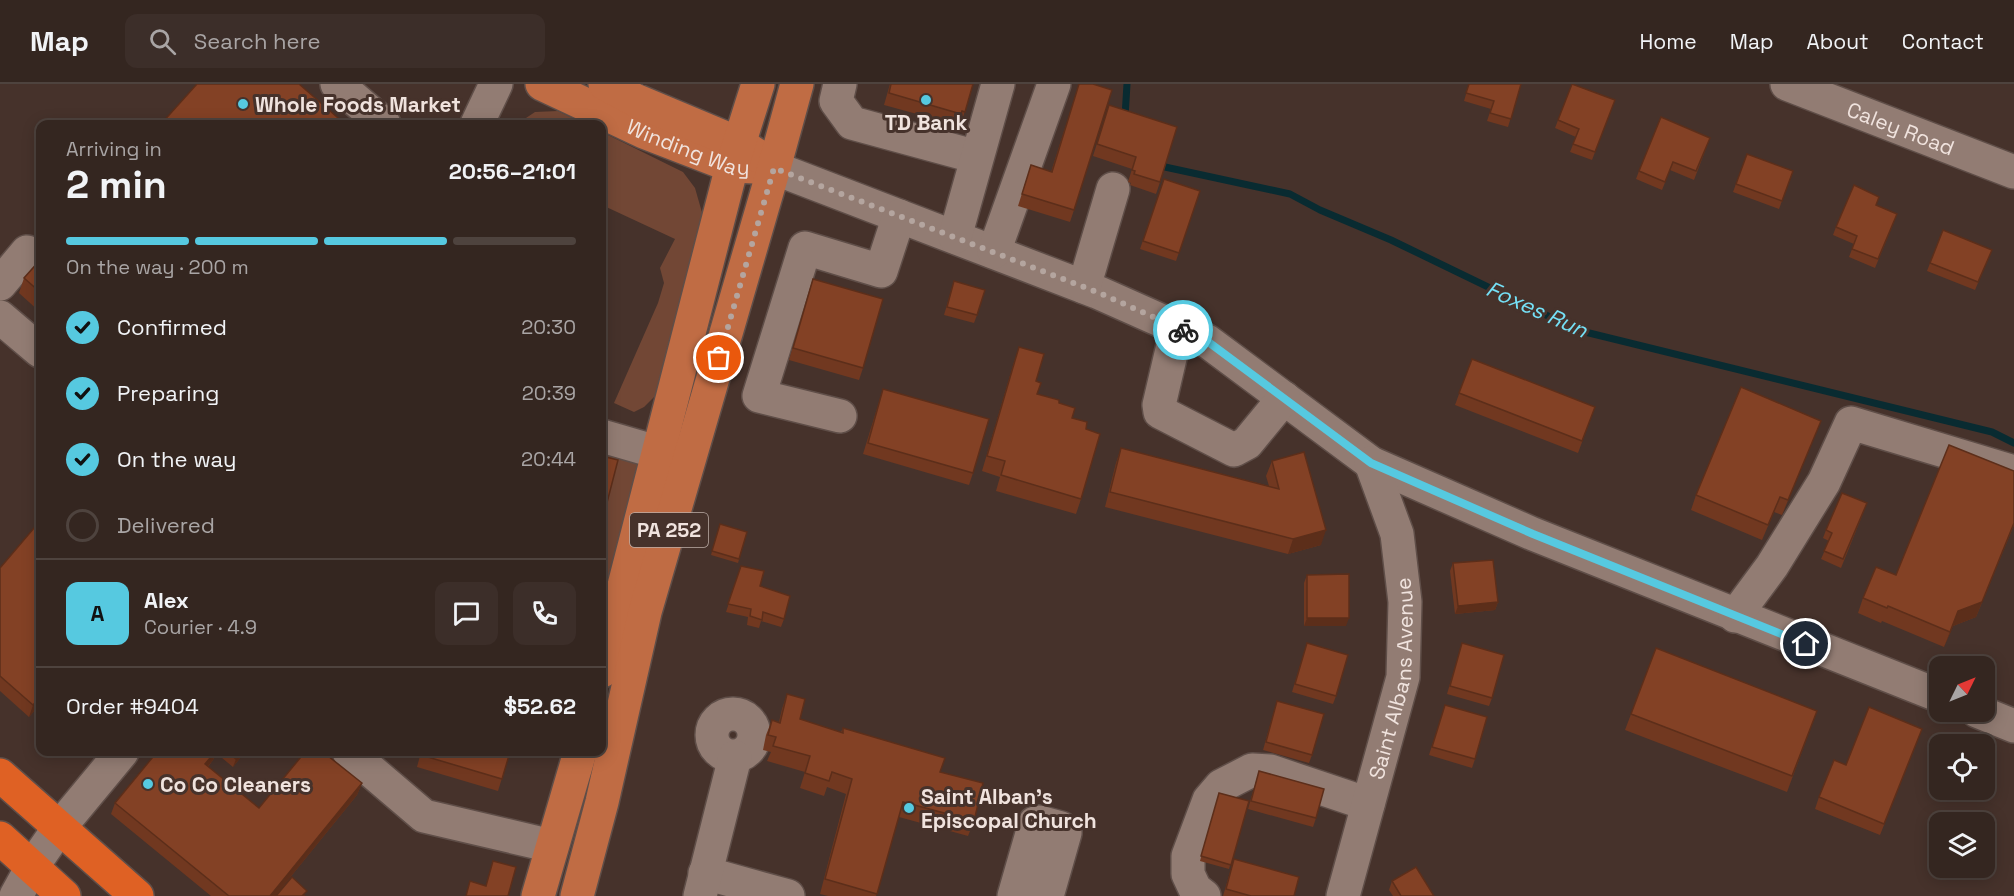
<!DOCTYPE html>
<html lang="en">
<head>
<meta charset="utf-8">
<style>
	body { margin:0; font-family:"Space Grotesk",sans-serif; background:#3c2e29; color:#f1f3f6; height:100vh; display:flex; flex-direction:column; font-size:22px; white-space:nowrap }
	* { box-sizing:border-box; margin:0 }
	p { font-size:20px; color:#a9a5a5 }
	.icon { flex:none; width:33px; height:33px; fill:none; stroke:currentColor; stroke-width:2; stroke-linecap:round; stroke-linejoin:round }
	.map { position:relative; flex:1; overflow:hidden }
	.drawer { position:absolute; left:36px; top:36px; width:570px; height:636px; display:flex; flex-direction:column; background:#342620; border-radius:12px; box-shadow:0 3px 15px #0003,0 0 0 2px #4e433e }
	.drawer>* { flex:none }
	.needle { width:39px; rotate:47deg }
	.controls { position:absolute; left:1929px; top:572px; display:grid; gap:12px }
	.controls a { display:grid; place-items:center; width:66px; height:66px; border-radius:12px; background:#342620; box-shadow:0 3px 15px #0003,0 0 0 2px #4e433e; font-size:30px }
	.pin { position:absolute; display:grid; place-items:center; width:51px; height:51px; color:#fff; margin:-26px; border:3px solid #fff; border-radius:50%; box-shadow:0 2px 6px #0007 }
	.courier { position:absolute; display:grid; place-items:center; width:60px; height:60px; margin:-30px; border:4px solid #56c9e0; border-radius:50%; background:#fff; color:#222; box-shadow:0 2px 8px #0007 }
	.summary em { font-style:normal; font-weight:700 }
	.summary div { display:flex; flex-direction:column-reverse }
	.summary { display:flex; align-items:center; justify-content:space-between; height:102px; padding:0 30px }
	h1 { font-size:39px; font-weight:700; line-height:45px }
	.bar { display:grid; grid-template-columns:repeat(4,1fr); gap:9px 6px; align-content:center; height:72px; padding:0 30px }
	.bar i { height:8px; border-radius:4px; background:#4e433e }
	.bar .on { background:#56c9e0 }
	.bar p { grid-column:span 4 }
	.line { display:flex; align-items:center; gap:15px; padding:0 30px; border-top:2px solid #4e433e }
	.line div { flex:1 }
	.round { display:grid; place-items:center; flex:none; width:63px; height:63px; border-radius:12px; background:#3c2e29 }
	ol { padding:0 30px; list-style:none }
	li { display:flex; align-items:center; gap:18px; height:66px }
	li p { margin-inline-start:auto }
	li .icon { padding:6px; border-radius:50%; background:#56c9e0; color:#111; stroke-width:4 }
	li:last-child { color:#a9a5a5 }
	li i { width:33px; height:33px; border:3px solid #4e433e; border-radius:50% }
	header { display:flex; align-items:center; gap:36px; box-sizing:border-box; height:84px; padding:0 30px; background:#342620; border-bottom:2px solid #4e433e }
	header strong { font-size:28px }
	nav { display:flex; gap:33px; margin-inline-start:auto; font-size:21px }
	.search { width:420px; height:54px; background:#3c2e29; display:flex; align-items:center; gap:15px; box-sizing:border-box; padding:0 21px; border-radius:12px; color:#a9a5a5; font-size:22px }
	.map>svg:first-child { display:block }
	.green { fill:#724735 }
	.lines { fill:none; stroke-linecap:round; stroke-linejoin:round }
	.stream { stroke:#092b31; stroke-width:7 }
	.minor-casing { stroke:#5f4e48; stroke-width:36 }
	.major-casing { stroke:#5f4e48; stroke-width:36 }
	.highway-casing { stroke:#5f4e48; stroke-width:36 }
	.minor { stroke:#927c73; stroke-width:33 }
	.major { stroke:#c06c44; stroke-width:33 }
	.highway { stroke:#df6124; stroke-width:33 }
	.wall { fill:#713820 }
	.shaded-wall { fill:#5c2e1a }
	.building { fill:#834125; stroke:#5c2e1a; stroke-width:1.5 }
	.done { stroke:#b4a59f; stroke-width:6; stroke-dasharray:0 10.8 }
	.route { stroke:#56c9e0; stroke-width:8 }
	.poi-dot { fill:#56c9e0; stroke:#46322b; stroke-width:2 }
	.labels { text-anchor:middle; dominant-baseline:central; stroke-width:6; stroke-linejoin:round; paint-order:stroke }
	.shield { fill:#46322b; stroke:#bdaea8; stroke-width:1.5 }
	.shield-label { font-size:20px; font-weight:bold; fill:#f0e3de }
	.poi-label { font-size:21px; font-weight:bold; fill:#f0e3de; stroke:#46322b; text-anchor:start }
	.street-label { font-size:21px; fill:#f0e3de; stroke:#46322b }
	.water-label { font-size:22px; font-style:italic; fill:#75e1f7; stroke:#46322b }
</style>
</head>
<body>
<header>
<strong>Map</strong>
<div class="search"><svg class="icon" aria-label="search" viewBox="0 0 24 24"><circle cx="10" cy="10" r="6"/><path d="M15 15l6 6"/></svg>Search here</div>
<nav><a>Home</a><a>Map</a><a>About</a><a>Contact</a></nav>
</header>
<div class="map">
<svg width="2014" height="812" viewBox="0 0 2014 812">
	<rect width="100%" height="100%" fill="#46322b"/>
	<!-- green -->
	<g class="green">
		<polygon points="558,27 585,40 517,40 535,28"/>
		<polygon points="602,48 683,88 695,104 703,132 659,308 644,323 634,328 614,319 658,219 664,199 660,184 675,155 602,121"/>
		<polygon points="602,357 637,371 638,386 608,497 602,497"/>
	</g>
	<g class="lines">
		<!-- stream -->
		<g class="stream">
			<polyline points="1125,33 1127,0"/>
			<polyline points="1159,77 1165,83 1290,110 1320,126 1391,156 1577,246 1992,348 2014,359"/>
		</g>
		<!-- minor casing -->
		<g class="minor-casing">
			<g id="minor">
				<polyline points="337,0 384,40"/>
				<polyline points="840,0 836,17 852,39 977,73"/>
				<path id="s1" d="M1787,0l227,88"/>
				<polyline points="477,40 496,0"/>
				<polyline points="774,84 1097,208 1207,257 1371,379 1533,450 1940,612"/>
				<polyline points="955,153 998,0"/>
				<polyline points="994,168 1054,0"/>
				<polyline points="0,200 27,168"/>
				<polyline points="1084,203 1113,105"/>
				<polyline points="0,233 40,267"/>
				<polyline points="1177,244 1159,321 1160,328 1234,366 1247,359 1284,314"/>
				<polyline points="840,332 759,312 805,164 881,187 899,132"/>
				<polyline points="602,352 657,368"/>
				<polyline points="1735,532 1772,482 1824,398 1851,339 2014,388"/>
				<polyline points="1977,627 2014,642"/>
				<circle cx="733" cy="651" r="21"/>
				<polyline points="349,668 424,732 552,762"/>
				<polyline points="705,789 788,812"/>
				<polyline points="16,812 32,783 59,744 122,668"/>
				<polyline points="700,812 735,673"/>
				<polyline points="1014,812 1035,739 1039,738 1061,744 1065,749 1047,812"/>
				<polyline points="1204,812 1195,805 1188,790 1188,772 1209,716 1221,702 1252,686 1270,687 1368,720"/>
				<path id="s2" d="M1343,812l60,-219 2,-75 -8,-68 -26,-71"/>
			</g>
		</g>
		<!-- major casing -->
		<g class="major-casing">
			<g id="major">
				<path id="s3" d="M542,0l102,48 88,34 23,1"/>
				<polyline points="605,0 635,16 740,60 758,72"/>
				<polyline points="602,587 732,82 758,0"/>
				<polyline points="538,812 580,668"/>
				<polyline points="577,812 602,718 645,528 774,84 797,0"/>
			</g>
		</g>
		<!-- highway casing -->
		<g class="highway-casing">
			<g id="highway">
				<polyline points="0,691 137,812"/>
				<polyline points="0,754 64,812"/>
			</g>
		</g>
		<!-- minor -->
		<use href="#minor" class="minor"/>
		<!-- major -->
		<use href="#major" class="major"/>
		<!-- highway -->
		<use href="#highway" class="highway"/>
	</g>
	<!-- wall -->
	<g class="wall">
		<polygon points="890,0 973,0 961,40 958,39 957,41 884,21"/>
		<polygon points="1079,0 1074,126 1070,138 1018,122 1031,81 1051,88"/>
		<polygon points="1469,0 1521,0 1508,43 1487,37 1491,25 1464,17"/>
		<polygon points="1572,0 1615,16 1592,76 1570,68 1576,53 1555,44"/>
		<polygon points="1109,21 1160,98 1156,110 1130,101 1131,99 1128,98 1132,85 1093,72"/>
		<polygon points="1710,54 1694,96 1670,86 1662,106 1636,95 1639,87"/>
		<polygon points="1747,70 1793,87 1779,125 1733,108"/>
		<polygon points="1164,95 1200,107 1176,177 1140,165"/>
		<polygon points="1876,121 1894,138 1875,184 1849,173 1854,160 1833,151 1836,143"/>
		<polygon points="1943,146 1992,166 1975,206 1927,187"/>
		<polygon points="40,176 40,228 19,209 24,194"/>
		<polygon points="813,195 863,284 859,296 789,276"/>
		<polygon points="954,197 977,231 974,239 944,231"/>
		<polygon points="1019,263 1036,297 1037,310 1059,319 1072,334 1086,345 1081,415 1076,430 996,407 1000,393 982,387 1014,278"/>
		<polygon points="1472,275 1595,323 1578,369 1455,321"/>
		<polygon points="883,305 973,389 969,401 863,370"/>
		<polygon points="1821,337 1782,431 1774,428 1762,456 1691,426 1696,411"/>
		<polygon points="1121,364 1269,402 1266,392 1272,377 1321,461 1288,470 1105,423 1116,379"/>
		<polygon points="2014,387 2014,441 1976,533 1953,542 1944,563 1882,537 1881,539 1858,529 1863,514 1896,491"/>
		<polygon points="1864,427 1841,484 1821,475 1829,457 1823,454 1826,446"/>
		<polygon points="720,440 747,448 738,479 711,471"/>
		<polygon points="1453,479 1498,518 1495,526 1455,530 1450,487"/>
		<polygon points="741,482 760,502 784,535 781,543 761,537 759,544 747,541 748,533 726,528"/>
		<polygon points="0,484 40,620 29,633 0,607"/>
		<polygon points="1307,491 1346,542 1304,542 1304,499"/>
		<polygon points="1307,559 1336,612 1333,620 1292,608"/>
		<polygon points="1462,559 1492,614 1489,622 1447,610"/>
		<polygon points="1656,564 1817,627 1787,708 1625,646"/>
		<polygon points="787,610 800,635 841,648 843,644 940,688 974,737 968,752 899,733 876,812 828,812 820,810 846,710 827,703 824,712 800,704 805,688 767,677 771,668 763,666 766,651 772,636 779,638 782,625"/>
		<polygon points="1277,617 1312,671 1309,679 1263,666"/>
		<polygon points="1445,621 1475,675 1472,684 1429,671"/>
		<polygon points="1918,656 1880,751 1815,725 1819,713 1846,681"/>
		<polygon points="157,668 245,668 233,683 216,669 213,676 208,683 259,724 362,699 357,711 275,812 211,812 111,730 115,719"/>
		<polygon points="421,668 510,668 498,707 417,683"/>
		<polygon points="1259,687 1316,734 1313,743 1248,725"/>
		<polygon points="1219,709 1249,717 1229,785 1200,777"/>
		<polygon points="1234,775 1294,812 1223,812"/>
		<polygon points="1392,797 1434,812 1393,812 1389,806"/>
	</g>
	<!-- shaded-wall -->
	<g class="shaded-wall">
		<polygon points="2014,439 1976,533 1953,542 1944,563 1958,527"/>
		<polygon points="1326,446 1321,461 1288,470 1293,455"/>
		<polygon points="1498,518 1495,526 1455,530 1458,522"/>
		<polygon points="1307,534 1349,534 1346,542 1304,542"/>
		<polygon points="40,613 40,620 29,633 33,621"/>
		<polygon points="215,668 216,668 213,676 200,692 205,680"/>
		<polygon points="242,668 245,668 233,683 236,675"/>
		<polygon points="362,699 357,711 275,812 270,812"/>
	</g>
	<!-- building -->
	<g class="building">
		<polygon points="197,0 299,0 345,40 161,40"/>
		<polygon points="891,0 973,0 965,28 962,27 961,30 889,9"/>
		<polygon points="1079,0 1093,0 1112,6 1074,126 1022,110 1031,81 1052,88"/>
		<polygon points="1469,0 1521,0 1511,35 1490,29 1494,17 1466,9"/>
		<polygon points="1572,0 1615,16 1595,68 1573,60 1579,45 1558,36"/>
		<polygon points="1109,21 1177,43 1160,98 1134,90 1135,87 1132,86 1136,73 1097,60"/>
		<polygon points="1661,33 1710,54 1696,87 1673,78 1665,98 1639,87"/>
		<polygon points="1747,70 1793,87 1782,117 1736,100"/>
		<polygon points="1164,95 1200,107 1179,169 1143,157"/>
		<polygon points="1854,101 1879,113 1876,121 1897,130 1878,175 1852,165 1857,152 1836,143"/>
		<polygon points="1943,146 1992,166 1978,198 1930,179"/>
		<polygon points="40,176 40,208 24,194"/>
		<polygon points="813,195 883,215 863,284 793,264"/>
		<polygon points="954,197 985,206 977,231 947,223"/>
		<polygon points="602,203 605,205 602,212"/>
		<polygon points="1019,263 1044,270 1036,297 1041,299 1037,310 1059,316 1059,319 1075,324 1072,334 1087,338 1086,345 1100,350 1081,415 1001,391 1005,377 987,372"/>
		<polygon points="1472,275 1595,323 1582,357 1459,309"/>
		<polygon points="1741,303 1821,337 1788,416 1780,413 1768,441 1696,411"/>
		<polygon points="883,305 989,335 973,389 868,359"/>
		<polygon points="1949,361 2014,387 2014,439 1982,518 1958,527 1950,548 1888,522 1887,524 1863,514 1876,483 1896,491"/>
		<polygon points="1121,364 1279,405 1272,377 1304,368 1326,446 1293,455 1110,408"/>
		<polygon points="602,372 618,376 602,438"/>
		<polygon points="1842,409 1867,419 1843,475 1824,467 1832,449 1826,446"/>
		<polygon points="40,437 40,613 33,621 0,592 0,484"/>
		<polygon points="720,440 747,448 739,475 712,467"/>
		<polygon points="1493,476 1498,518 1458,522 1453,479"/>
		<polygon points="741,482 764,487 760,502 790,512 784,535 763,528 762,536 750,532 751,525 728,520"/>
		<polygon points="1349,490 1349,534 1307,534 1307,491"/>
		<polygon points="1307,559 1348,571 1336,612 1295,600"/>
		<polygon points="1462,559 1504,571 1492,614 1450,602"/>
		<polygon points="1656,564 1817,627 1792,692 1631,630"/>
		<polygon points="787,610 805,615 800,635 843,649 843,644 945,674 940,688 983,699 974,737 903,718 877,810 825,795 852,695 832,688 829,697 805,689 810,672 773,662 776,653 768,651 772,636 780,639"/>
		<polygon points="1277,617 1324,630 1312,671 1266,658"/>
		<polygon points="1445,621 1487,633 1475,675 1432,663"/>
		<polygon points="1869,623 1922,645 1884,740 1819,713 1834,676 1846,681"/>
		<polygon points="157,668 215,668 205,680 259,724 305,668 323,668 362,699 270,812 229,812 115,719"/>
		<polygon points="227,668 242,668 236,675"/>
		<polygon points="422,668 510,668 502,695 421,671"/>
		<polygon points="1259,687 1324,705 1316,734 1251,717"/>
		<polygon points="1219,709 1249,717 1231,781 1201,772"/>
		<polygon points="1234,775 1299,793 1294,812 1251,812 1226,805"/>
		<polygon points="493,777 516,783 508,812 466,812 470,797 486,802"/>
		<polygon points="1416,783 1434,812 1401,812 1392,797"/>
		<polygon points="292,793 307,807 303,811 305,812 276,812"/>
	</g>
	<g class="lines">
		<!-- done -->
		<polyline class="done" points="719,274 774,84 1097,208 1183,246"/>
		<!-- route -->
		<polyline class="route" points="1183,246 1207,257 1371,379 1533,450 1806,560"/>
	</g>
	<!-- markers -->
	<g class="poi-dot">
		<circle cx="926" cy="16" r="6"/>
		<circle cx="243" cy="20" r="6"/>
		<circle cx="148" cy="700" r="6"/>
		<circle cx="909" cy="724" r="6"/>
	</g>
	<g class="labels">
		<!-- shield labels -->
		<rect class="shield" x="630" y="429" width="78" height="34" rx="4.5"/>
		<g class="shield-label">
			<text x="669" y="446">PA 252</text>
		</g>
		<!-- poi labels -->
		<g class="poi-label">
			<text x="255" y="20">Whole Foods Market</text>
			<text x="926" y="38" text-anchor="middle">TD Bank</text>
			<text x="160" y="700">Co Co Cleaners</text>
			<text x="921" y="712">Saint Alban's<tspan x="921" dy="24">Episcopal Church</tspan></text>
		</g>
		<!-- street labels -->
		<g class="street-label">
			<text stroke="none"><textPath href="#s1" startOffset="122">Caley Road</textPath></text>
			<text stroke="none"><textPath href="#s3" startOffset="160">Winding Way</textPath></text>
			<text stroke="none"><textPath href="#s2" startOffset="224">Saint Albans Avenue</textPath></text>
		</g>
		<!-- water labels -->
		<g class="water-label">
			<text transform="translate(1537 225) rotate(24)">Foxes Run</text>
		</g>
	</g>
</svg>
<div class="controls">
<a><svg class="needle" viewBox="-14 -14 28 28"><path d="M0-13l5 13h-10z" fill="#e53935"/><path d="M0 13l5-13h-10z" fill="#a9a5a5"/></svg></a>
<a><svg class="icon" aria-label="locate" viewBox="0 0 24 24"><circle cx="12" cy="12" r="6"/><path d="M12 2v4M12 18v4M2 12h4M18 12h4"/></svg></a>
<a><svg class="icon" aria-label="layers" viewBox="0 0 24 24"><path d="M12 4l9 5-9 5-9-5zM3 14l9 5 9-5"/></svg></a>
</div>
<div class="pin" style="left:719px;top:274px;background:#ea580c"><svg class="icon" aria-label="bag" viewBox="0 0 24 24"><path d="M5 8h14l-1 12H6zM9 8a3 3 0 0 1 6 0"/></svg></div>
<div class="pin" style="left:1806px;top:560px;background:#1f2937"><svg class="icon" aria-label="home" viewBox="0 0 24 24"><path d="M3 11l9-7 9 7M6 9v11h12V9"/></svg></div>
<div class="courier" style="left:1183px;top:246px"><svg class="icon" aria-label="bike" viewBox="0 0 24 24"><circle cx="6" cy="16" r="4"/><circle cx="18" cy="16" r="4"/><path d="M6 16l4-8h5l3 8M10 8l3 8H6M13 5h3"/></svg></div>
<section class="drawer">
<div class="summary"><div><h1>2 min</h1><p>Arriving in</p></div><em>20:56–21:01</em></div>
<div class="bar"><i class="on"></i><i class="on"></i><i class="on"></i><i></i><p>On the way · 200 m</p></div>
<ol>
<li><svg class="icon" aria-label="check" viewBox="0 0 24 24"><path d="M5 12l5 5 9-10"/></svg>Confirmed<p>20:30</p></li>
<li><svg class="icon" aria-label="check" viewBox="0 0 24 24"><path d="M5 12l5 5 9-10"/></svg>Preparing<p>20:39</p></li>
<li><svg class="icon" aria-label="check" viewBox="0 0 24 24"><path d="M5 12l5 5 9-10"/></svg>On the way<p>20:44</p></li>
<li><i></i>Delivered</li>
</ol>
<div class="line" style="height:108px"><b class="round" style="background:#56c9e0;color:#111">A</b><div><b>Alex</b><p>Courier · 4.9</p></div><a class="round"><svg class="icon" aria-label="chat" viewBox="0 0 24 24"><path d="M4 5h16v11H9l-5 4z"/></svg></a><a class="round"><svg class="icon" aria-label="phone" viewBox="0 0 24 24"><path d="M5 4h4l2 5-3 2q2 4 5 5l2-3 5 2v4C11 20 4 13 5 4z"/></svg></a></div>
<div class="line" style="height:78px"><div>Order #9404</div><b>$52.62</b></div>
</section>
</div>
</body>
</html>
